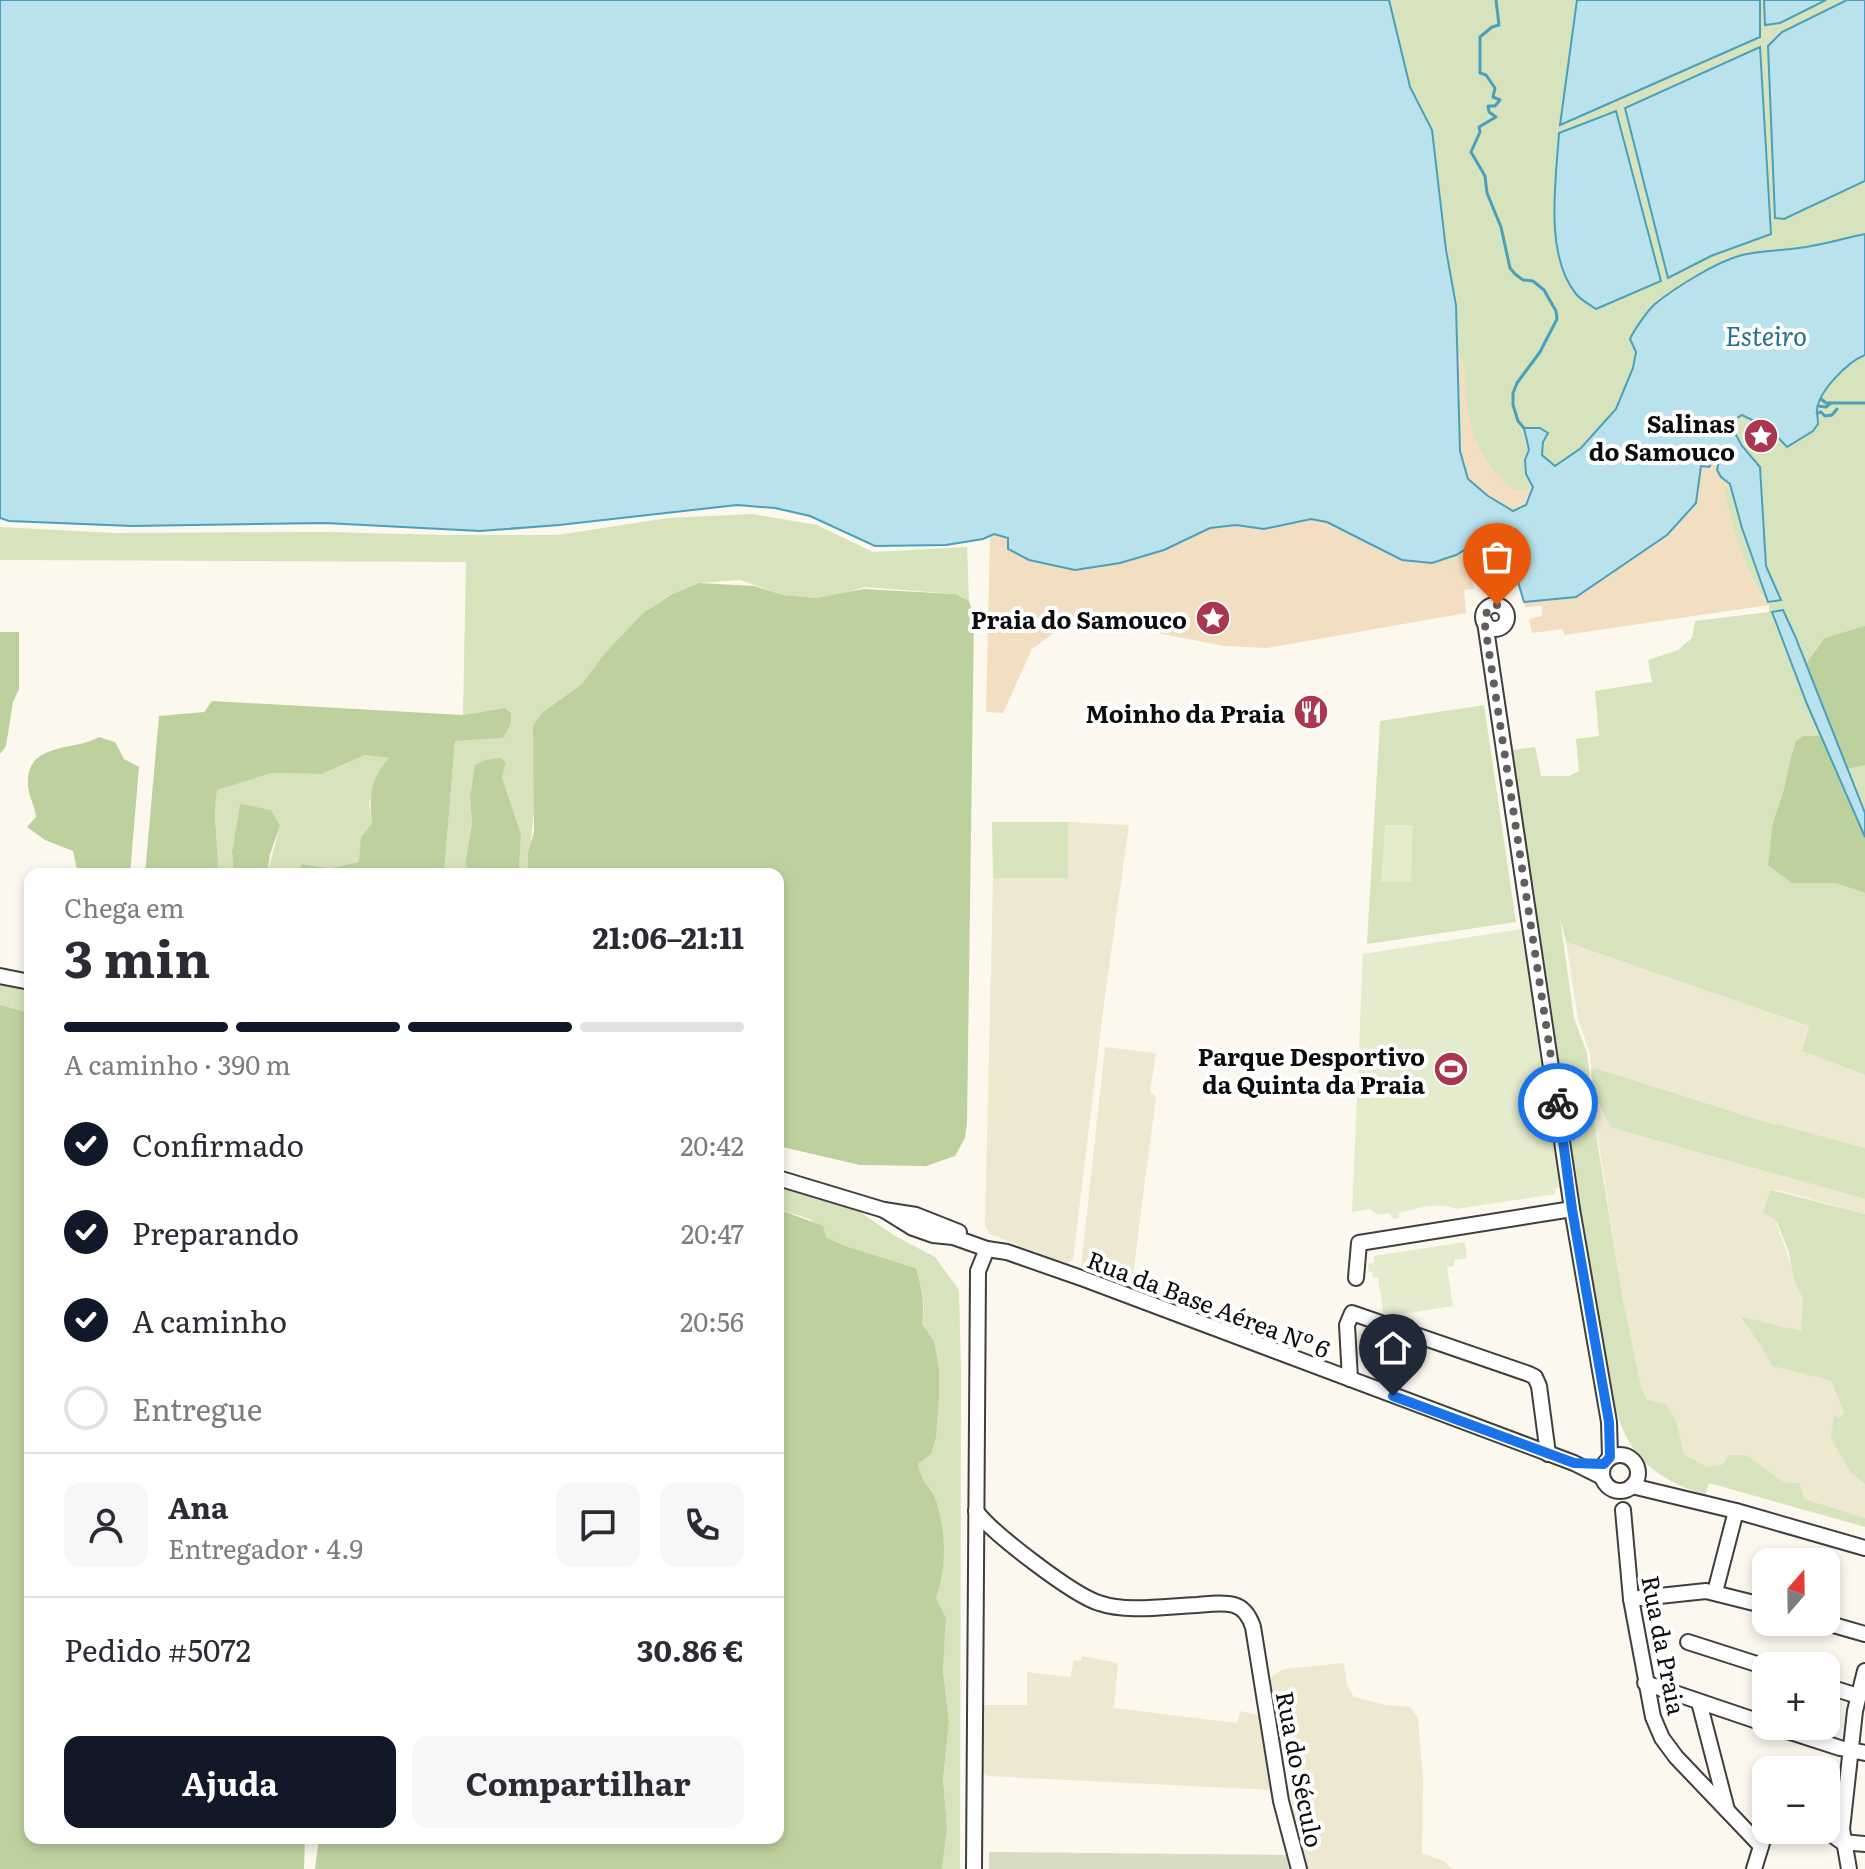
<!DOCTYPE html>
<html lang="pt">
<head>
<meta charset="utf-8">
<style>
	body { margin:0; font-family:Literata,serif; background:#f7f7f7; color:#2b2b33; height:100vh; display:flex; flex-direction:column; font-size:30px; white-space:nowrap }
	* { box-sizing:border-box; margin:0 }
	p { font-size:26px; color:#7c7c81 }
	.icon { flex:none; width:44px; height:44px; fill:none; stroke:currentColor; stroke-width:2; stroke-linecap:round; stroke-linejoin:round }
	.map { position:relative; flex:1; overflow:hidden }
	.panel { position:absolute; left:24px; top:868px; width:760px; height:976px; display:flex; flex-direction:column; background:#fff; border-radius:16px; box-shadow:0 4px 12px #0003 }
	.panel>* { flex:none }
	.needle { width:52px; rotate:20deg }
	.controls { position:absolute; left:1752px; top:1548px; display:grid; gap:16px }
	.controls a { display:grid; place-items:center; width:88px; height:88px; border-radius:16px; background:#fff; box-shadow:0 4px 12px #0003; font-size:40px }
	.pin { position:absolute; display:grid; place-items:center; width:68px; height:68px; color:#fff; margin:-82px -34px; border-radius:50% 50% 50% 0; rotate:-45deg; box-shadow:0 0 8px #0007 }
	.pin .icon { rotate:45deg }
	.courier { position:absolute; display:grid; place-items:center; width:80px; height:80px; margin:-40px; border:6px solid #1a73e8; border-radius:50%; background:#fff; color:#222; box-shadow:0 2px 10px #0007 }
	.summary em { font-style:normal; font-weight:700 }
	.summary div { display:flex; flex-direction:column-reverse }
	.summary { display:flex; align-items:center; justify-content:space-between; height:136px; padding:0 40px }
	h1 { font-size:52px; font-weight:700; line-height:60px }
	.bar { display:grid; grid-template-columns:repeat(4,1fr); gap:12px 8px; align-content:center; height:96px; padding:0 40px }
	.bar i { height:10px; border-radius:6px; background:#e1e1e2 }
	.bar .selected { background:#111827 }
	.bar p { grid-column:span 4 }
	.line { display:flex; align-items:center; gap:20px; padding:0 40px; border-top:2px solid #e1e1e2 }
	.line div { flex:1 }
	.round { display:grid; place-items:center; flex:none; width:84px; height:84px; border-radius:16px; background:#f7f7f7 }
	ol { padding:0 40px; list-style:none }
	li { display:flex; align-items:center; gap:24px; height:88px }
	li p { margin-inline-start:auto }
	li .icon { padding:8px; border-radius:50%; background:#111827; color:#fff; stroke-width:4 }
	li:last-child { color:#7c7c81 }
	li i { width:44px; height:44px; border:4px solid #e1e1e2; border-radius:50% }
	.primary-button { display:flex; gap:16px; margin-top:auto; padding:16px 40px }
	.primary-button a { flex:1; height:92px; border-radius:16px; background:#111827; color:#fff; font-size:32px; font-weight:700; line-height:92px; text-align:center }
	.primary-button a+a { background:#f7f7f7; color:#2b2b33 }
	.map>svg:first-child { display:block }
	.farmland { fill:#efe8d1 }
	.green { fill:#d6e3bc }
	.forest { fill:#bdd19e }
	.sand { fill:#f2dfc1 }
	.cemetery { fill:#d8dcc2 }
	.pitch { fill:#e5ebcd }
	.water { fill:#b9e2ed; stroke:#4aa0bb; stroke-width:2 }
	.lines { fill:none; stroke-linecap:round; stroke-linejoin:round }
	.stream { stroke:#4aa0bb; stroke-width:3 }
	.minor-casing { stroke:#3f3f3f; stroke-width:18 }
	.minor { stroke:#fff; stroke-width:14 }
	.done { stroke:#605f5b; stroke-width:8; stroke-dasharray:0 14.4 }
	.route { stroke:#1a73e8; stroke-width:10 }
	.labels { text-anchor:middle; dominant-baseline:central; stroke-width:8; stroke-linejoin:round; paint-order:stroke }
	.poi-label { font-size:24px; font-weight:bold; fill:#0c0c0c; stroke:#fff; text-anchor:end }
	.street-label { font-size:24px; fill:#0c0c0c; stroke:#fff }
	.water-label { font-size:26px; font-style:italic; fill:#27718d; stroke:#fff }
</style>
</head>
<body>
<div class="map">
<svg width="1865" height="1869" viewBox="0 0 1865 1869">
	<rect width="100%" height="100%" fill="#fdf8ee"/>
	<!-- farmland -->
	<g class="farmland">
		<polygon points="1068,822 1129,825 1105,996 1073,1259 1067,1264 990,1234 985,1226 993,878 1068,878"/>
		<polygon points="1566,942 1809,1026 1802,1051 1865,1075 1865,1148 1779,1124 1775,1125 1597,1068 1591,1070 1590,1054 1578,1019"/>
		<polygon points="1105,1047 1156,1053 1150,1092 1156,1096 1132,1283 1081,1267"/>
		<polygon points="1589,1081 1600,1108 1612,1128 1865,1199 1865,1214 1777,1190 1771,1190 1768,1199 1803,1299 1801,1331 1739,1317 1761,1346 1772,1366 1831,1381 1844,1413 1840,1419 1835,1415 1851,1473 1865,1484 1865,1518 1805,1499 1799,1483 1784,1482 1746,1455 1722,1465 1707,1468 1684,1454 1677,1423 1647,1400 1641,1386 1623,1300"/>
		<polygon points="1082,1656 1118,1663 1114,1708 1237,1723 1240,1711 1263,1716 1272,1790 988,1776 981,1772 980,1705 1027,1705 1027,1672 1070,1677 1074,1660 1081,1661"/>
		<polygon points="1344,1663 1347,1685 1354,1697 1386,1705 1410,1707 1418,1718 1423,1780 1422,1853 1444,1861 1452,1869 1305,1869 1294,1834 1289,1756 1278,1731 1269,1690 1272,1676 1284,1669"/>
	</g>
	<!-- green -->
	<g class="green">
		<path d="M1389,0h476v879l-75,-118 -6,28 -11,33 20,61h42l30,10v182l-63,-24 7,-25 -243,-84 -6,-24 14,100 13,35 10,87 26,160 18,86 6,14 19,4 11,19 7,31 23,13 15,-2 7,-10h17l38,27 15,1 6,16 60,19v9l-156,-44 -4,12c-71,-24 -82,-53 -99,-121l-51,-289 -43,-335 23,-3 6,29h28l10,-5 -3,-32 23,-3 -4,-45 57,-9 -4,-22 30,-10 14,-12 3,-17 74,-9v-10c-17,-7 -43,-92 -45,-112l-108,-81 -35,39 -26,19 -13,-12 1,-13 -18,-3 4,11c-6,14 -4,23 4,37l-7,18 -66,-54 -4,-146 -10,-55 -14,-120 -22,-43z"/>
		<polygon points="752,514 817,525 873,552 967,547 969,601 955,594 865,587 839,595 817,598 782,595 740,580 699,583 671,594 643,613 604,654 582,684 543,712 528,874 519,874 521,834 502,777 506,763 470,798 472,822 465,864 473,874 444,874 455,741 503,738 511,724 511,713 505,708 463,715 466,562 0,560 0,527 114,533 326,532 447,535 557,535 668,518"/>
		<polygon points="1484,705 1516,922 1367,944 1380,721"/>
		<path d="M365,755l25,3 -21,44 3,22 -13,38 -29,6 -28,-4 -7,10h-28l13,-48 -40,-22 -8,48 2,22h-16c1,-29 -5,-56 -2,-84l56,-17 50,1z"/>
		<polygon points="992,822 1068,822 1068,878 993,878"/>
		<polygon points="0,980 30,987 30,1013 0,1005"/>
		<path d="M1596,1068l179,57 3,-1 87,24v51l-253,-71c-11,-17 -21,-37 -21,-58z"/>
		<path d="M778,1185l79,25 38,26 40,21 24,33 2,79 -1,500h-18l5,-41 -4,-49 6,-57 -6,-51 3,-53 -10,-20c11,-27 10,-67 1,-95 -5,-16 -15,-17 -19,-39l13,-10 3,-113 -12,-17c4,-20 0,-36 -6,-56l-71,-22 -19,-9 -16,-18 -32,-10z"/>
		<polygon points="1771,1190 1865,1214 1865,1484 1851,1473 1831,1438 1834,1415 1840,1418 1844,1413 1831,1381 1772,1366 1761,1346 1739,1316 1801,1331 1803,1299 1794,1279 1789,1253 1777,1222 1763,1212"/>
	</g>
	<!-- forest -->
	<g class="forest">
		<polygon points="699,583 754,586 783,595 817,598 864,589 955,594 969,601 974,616 967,1123 965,1138 955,1156 926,1166 860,1165 778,1146 778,874 528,874 528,853 534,832 533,726 543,712 582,684 604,654 643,613 672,594"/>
		<polygon points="1865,626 1865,765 1847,769 1806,664 1825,638"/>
		<polygon points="0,632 19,632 19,689 13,702 6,746 0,754"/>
		<path d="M212,701l251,14 42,-7 6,5v11l-8,14 -48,3 -11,133h-149l7,-10 28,4 29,-6 2,-25 11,-13c-3,-28 -2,-44 17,-66l-24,-3 -43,19 -50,-1 -55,17c-5,28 2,55 1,84h-73l14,-158 45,-4z"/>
		<polygon points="1804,736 1821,736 1865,837 1865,893 1835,883 1792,883 1768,865 1773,822 1784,789 1790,761 1796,741"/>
		<path d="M99,737l16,5 9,17 15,8 -9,107h-52l-5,-23 -28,-11 -18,-13 9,-10c-1,-11 -7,-20 -8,-31 -3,-45 45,-34 71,-49z"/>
		<polygon points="500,758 506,763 502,777 521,834 519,874 473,874 465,864 472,823 470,798 475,765 486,760"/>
		<polygon points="240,804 271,810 280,826 270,854 267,874 234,874 232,852"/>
		<polygon points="0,1005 30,1013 30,1838 305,1838 304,1869 0,1869"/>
		<path d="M778,1209l45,17 3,11 19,9 71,22c6,20 9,36 6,56l12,17 5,28v27l-3,41 -5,17 -13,10c4,21 14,23 19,39 9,29 10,67 -1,95l10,20 -3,53 6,51 -6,57 4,49 -5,41h-627l4,-31h459z"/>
	</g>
	<!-- sand -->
	<g class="sand">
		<path d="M1458,353c11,14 6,37 9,54 3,24 14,49 30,67 12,13 17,20 36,13l-7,18 -13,6c-14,-8 -37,-18 -45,-33 -15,-25 -10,-95 -10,-125z"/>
		<path d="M1721,450l-3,12 3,15 9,7 -6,6c2,20 29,106 44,112l1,3 -205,30 -1,-6 -31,4 -3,-14 13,-3v-10l-17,1 -1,-5 52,-5 120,-94 5,-37 12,-3z"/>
		<polygon points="1311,519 1327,522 1402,560 1456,555 1476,543 1481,569 1470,572 1474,589 1464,590 1466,613 1267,648 1224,646 1116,625 1066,624 1032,649 1003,713 986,712 990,536 994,534 1008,538 1164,550 1210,528 1236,525 1264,529"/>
	</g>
	<!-- cemetery -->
	<polygon class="cemetery" points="989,1852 1291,1855 1291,1869 989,1869"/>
	<!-- pitch -->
	<g class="pitch">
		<polygon points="1385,825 1413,825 1411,882 1381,882"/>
		<path d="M1521,929l40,254 5,4 -11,1v6l-99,15c-19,-8 -39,0 -58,4l1,5 -7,1 -2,-6 -13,2 -7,-6 -18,3 11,-258z"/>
		<polygon points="1465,1242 1467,1258 1454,1260 1454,1266 1447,1267 1453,1306 1384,1317 1378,1277 1373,1277 1372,1272 1369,1272 1368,1264 1374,1263 1374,1256"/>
	</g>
	<!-- water -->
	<g class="water">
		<path d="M0,0h1389l21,87 22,43 14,120 10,55 4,146 8,28 20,17 25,15 13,-6 7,-18 -7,-13 -1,-14 4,-10 -5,-22h16l8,5 -5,9 -1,13 13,11 26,-18 35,-39 17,-41 3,-16 -6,-13c4,-9 18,-29 25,-35 21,-17 61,-42 87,-49 17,-4 32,-4 49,-6 25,-2 50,-10 74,-15v121c-17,7 -46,35 -48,55 0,2 1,12 1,14l-5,7 -26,16 -17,-18 -28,-14 -5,3 -2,15 7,13 18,21 6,99 15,34 -13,2 -26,-74 -12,-44 -9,-7 -4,-7 4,-19 -12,16 -8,-1 -5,37 -29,32 -91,62 -52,5 -12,-40 -12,2 -9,-26 -15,5 -20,12 -24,8 -30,-3 -75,-38 -16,-3 -47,10 -28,-4 -26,3 -46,22 -44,13 -45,7 -46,-10 -21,-11v-11l-14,-4 -11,5 -37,6 -71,1 -65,-30 -35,-8 -38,-3 -178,20 -79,6 -155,-8 -193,3 -123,-5 -9,-3z"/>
		<polygon points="1577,0 1760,0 1760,37 1560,125"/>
		<polygon points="1764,0 1826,0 1780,23 1765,25"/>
		<polygon points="1847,0 1865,0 1865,181 1784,219 1775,218 1768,46 1782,32"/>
		<polygon points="1760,47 1771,234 1711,256 1668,278 1625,108"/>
		<path d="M1616,111l45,170 -65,28c-6,-4 -15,-9 -20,-15 -32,-40 -20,-113 -17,-161z"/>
		<polygon points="1783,610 1795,636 1865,813 1865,837 1807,704 1772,612"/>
	</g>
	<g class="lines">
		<!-- stream -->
		<g class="stream">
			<polyline points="1496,0 1499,25 1492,27 1480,37 1480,73 1486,75 1495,88 1493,97 1500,100 1495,106 1488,106 1489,112 1496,117 1479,127 1480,132 1471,152 1485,176 1487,193 1501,227 1510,268 1515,274 1523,280 1533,281 1544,290 1556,311 1557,319 1540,352 1517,383 1513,393 1513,405 1518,421 1524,428"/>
			<polyline points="1821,399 1826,403 1865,403"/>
			<polyline points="1818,406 1826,407 1831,403"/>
			<polyline points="1817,413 1821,412 1825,416 1832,415 1837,409"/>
		</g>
		<!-- minor casing -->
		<g class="minor-casing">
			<g id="minor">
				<circle cx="1495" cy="617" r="12"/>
				<polyline points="1485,622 1572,1209 1609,1422 1610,1457"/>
				<polyline points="0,976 30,982"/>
				<polyline points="778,1178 884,1210 916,1215 959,1232"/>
				<polyline points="884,1210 913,1228 933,1235 953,1237 987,1249 1007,1252 1084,1279 1574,1463 1602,1477"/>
				<polyline points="1356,1278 1359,1243 1572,1209"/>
				<polyline points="1350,1379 1347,1325 1352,1313 1529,1374 1535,1377 1539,1386 1548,1454"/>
				<circle cx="1620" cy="1473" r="18"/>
				<polyline points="1632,1486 1736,1511 1865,1548"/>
				<polyline points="1623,1510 1631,1599 1653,1717 1662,1738 1676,1757 1761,1846"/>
				<path d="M976,1511c16,22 97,84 123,92 29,10 68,3 98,2 12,-1 26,-3 37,0 11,3 16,13 19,22l28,174 18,68"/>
				<polyline points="1715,1592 1736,1511"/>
				<polyline points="1631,1599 1706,1591 1766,1606"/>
				<polyline points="1823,1622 1865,1634"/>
				<polyline points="1688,1642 1766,1667"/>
				<polyline points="1645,1683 1766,1724"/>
				<polyline points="1826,1686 1858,1696"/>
				<polyline points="1699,1702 1727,1810"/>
				<polyline points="1772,1726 1840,1748 1865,1753"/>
				<polyline points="1825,1830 1842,1842 1865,1844"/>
				<polyline points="974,1869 978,1271 987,1249"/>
				<polyline points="1754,1869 1766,1830"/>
				<polyline points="1849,1869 1842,1829 1855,1711 1865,1671"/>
			</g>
		</g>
		<!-- minor -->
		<use href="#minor" class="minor"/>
	</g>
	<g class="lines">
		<!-- done -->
		<polyline class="done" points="1497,605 1489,607 1484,619 1558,1103"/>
		<!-- route -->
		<polyline class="route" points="1393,1396 1574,1463 1604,1464 1610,1457 1609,1422 1572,1209 1558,1103"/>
	</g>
	<!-- icons -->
	<defs>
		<g id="sight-disc" transform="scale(1.8)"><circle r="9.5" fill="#a9374f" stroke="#fff"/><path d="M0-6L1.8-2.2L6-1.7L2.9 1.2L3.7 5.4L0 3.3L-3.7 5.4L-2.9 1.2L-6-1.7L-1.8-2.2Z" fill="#fff"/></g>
		<g id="restaurant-disc" transform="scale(1.8)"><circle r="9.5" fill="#a9374f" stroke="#fff"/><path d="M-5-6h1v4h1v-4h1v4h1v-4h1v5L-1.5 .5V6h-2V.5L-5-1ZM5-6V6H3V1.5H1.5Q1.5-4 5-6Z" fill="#fff"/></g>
		<g id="stadium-disc" transform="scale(1.8)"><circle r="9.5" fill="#a9374f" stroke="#fff"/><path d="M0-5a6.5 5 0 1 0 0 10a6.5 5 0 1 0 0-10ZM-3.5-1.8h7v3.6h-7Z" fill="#fff"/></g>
	</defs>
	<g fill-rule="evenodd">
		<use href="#sight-disc" x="1761" y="436"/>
		<use href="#sight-disc" x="1213" y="618"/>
		<use href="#restaurant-disc" x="1311" y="712"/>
		<use href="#stadium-disc" x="1451" y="1069"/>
	</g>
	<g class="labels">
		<!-- poi labels -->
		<g class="poi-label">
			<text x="1735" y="422">Salinas<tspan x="1735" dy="28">do Samouco</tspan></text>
			<text x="1187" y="618">Praia do Samouco</text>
			<text x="1285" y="712">Moinho da Praia</text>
			<text x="1425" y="1055">Parque Desportivo<tspan x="1425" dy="28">da Quinta da Praia</tspan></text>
		</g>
		<!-- street labels -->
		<g class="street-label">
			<text transform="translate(1209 1303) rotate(21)">Rua da Base Aérea Nº 6</text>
			<text transform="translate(1665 1645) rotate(79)">Rua da Praia</text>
			<text transform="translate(1301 1769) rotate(79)">Rua do Século</text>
		</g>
		<!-- water labels -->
		<g class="water-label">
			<text x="1766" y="334">Esteiro</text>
		</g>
	</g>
</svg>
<div class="controls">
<a><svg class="needle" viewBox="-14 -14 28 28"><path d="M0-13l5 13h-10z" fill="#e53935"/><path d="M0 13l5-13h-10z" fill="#7c7c81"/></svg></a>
<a>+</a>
<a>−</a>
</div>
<div class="pin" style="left:1497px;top:605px;background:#ea580c"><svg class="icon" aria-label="bag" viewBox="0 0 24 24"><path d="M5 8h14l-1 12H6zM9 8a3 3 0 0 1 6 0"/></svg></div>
<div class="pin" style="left:1393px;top:1396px;background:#1f2937"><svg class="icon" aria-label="home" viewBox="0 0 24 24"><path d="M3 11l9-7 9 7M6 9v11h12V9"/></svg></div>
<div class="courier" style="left:1558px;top:1103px"><svg class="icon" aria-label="bike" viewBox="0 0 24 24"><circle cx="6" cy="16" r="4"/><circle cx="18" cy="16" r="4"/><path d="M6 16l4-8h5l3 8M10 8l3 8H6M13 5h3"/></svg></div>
<section class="panel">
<div class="summary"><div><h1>3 min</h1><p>Chega em</p></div><em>21:06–21:11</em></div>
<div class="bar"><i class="selected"></i><i class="selected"></i><i class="selected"></i><i></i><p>A caminho · 390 m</p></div>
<ol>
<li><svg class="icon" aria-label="check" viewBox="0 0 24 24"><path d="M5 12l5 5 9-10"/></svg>Confirmado<p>20:42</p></li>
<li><svg class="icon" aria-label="check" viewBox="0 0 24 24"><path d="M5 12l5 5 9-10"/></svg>Preparando<p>20:47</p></li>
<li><svg class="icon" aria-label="check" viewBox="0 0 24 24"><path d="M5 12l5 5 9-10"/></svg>A caminho<p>20:56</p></li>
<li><i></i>Entregue</li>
</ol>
<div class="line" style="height:144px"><a class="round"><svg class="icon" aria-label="person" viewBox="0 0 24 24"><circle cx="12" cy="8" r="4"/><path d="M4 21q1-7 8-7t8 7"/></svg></a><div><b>Ana</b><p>Entregador · 4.9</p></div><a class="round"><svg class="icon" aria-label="chat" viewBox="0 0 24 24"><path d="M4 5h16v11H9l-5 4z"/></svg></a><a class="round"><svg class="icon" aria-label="phone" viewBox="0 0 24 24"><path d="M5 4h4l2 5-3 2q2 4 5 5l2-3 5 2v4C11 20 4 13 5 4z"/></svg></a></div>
<div class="line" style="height:104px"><div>Pedido #5072</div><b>30.86 €</b></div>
<div class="primary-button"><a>Ajuda</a><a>Compartilhar</a></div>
</section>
</div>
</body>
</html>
